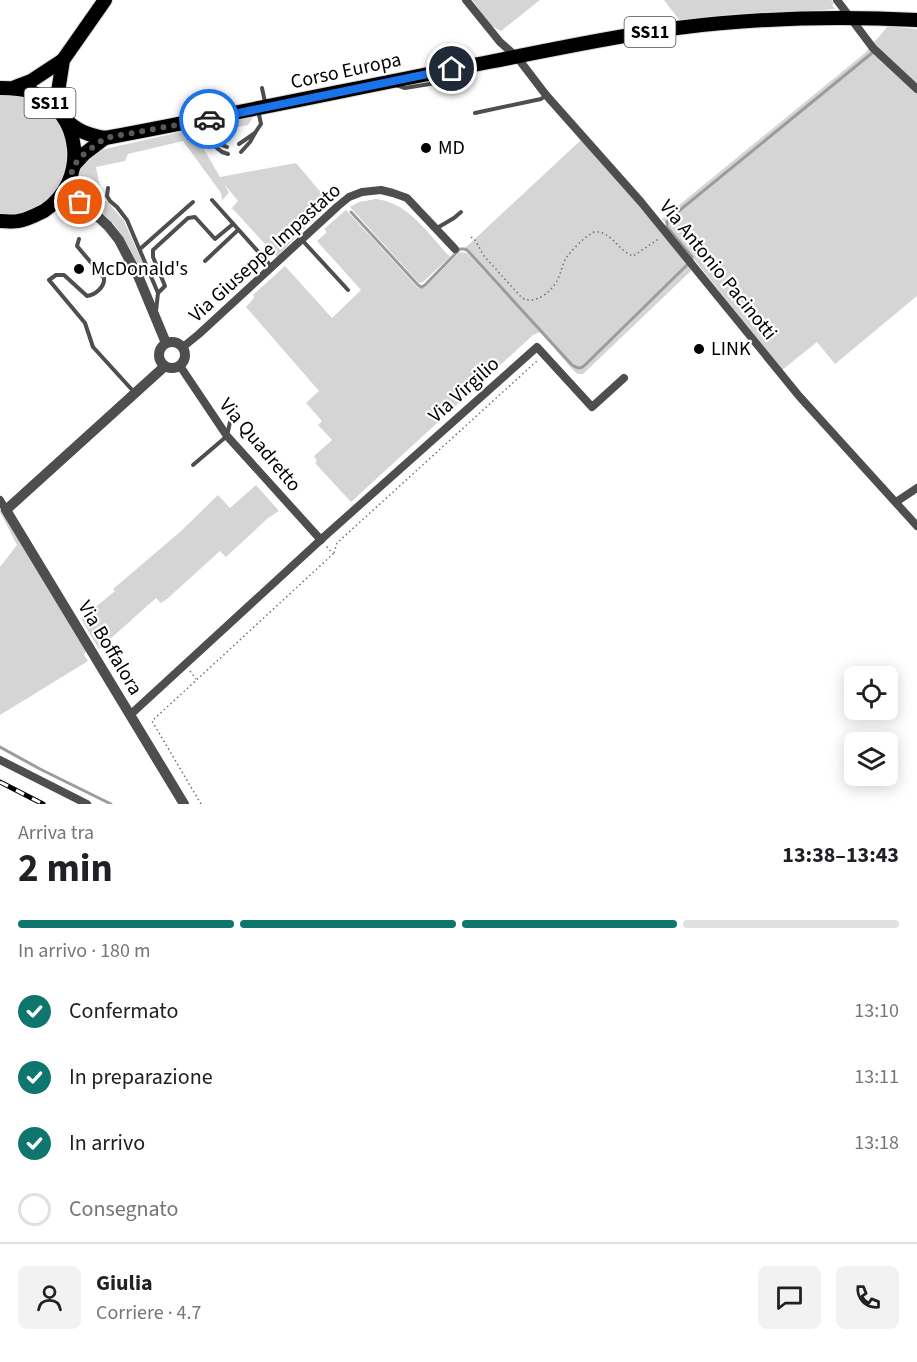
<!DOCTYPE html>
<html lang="it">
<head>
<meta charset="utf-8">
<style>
	body { margin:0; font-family:"Source Sans 3",sans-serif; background:#f2f2f2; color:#202124; height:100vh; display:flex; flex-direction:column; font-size:22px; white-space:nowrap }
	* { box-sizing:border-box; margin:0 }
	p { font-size:20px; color:#757577 }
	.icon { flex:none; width:33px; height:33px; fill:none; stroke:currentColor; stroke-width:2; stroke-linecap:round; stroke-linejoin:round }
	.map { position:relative; height:804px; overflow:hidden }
	.sheet { display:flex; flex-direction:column; background:#fff; flex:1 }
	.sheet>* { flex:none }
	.fabs { position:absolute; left:844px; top:666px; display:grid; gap:12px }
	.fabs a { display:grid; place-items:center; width:54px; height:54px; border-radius:9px; background:#fff; box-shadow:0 3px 15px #0003; font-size:30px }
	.pin { position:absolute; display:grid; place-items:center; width:51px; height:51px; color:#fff; margin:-26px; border:3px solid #fff; border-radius:50%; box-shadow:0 2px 6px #0007 }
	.courier { position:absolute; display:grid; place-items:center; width:60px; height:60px; margin:-30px; border:4px solid #1a73e8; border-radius:50%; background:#fff; color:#222; box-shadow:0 2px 8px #0007 }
	.head em { font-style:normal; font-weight:700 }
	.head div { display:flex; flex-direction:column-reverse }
	.head { display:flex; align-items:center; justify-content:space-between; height:102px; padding:0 18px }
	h1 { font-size:39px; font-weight:700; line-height:45px }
	.bar { display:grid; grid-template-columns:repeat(4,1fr); gap:9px 6px; align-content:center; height:72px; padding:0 18px }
	.bar i { height:8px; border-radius:4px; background:#e0e0e0 }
	.bar .on { background:#0f766e }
	.bar p { grid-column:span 4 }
	.line { display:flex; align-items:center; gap:15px; padding:0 18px; border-top:2px solid #e0e0e0 }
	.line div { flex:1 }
	.round { display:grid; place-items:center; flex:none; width:63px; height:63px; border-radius:9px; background:#f2f2f2 }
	ol { padding:0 18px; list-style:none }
	li { display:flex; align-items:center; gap:18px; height:66px }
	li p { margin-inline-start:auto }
	li .icon { padding:6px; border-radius:50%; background:#0f766e; color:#fff; stroke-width:4 }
	li:last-child { color:#757577 }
	li i { width:33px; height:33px; border:3px solid #e0e0e0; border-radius:50% }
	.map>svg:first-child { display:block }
	.green { fill:#d5d5d5 }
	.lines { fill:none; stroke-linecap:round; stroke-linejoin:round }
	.stream { stroke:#9c9c9c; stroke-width:3 }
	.primary-casing { stroke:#dbdbdb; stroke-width:16 }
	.trunk-casing { stroke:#dbdbdb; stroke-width:16 }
	.path { stroke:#707070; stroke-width:1.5; stroke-dasharray:1.5 3; stroke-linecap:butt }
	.service { stroke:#4e4e4e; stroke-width:4 }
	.minor { stroke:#4e4e4e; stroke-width:8 }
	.tertiary { stroke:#4e4e4e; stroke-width:10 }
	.primary { stroke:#000; stroke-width:14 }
	.trunk { stroke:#000; stroke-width:14 }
	.rail-casing { stroke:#000; stroke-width:5 }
	.rail { stroke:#fff; stroke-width:3; stroke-dasharray:9; stroke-linecap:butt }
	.done { stroke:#595959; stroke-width:6; stroke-dasharray:0 10.8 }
	.route { stroke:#1a73e8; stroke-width:8 }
	.poi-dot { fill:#000; stroke:#fff; stroke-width:2 }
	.labels { text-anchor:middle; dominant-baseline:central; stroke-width:4.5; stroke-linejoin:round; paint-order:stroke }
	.shield { fill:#fff; stroke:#4c4c4c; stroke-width:1.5 }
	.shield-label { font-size:18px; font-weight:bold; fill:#000 }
	.street-label { font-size:20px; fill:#000; stroke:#fff }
	.poi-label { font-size:20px; fill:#000; stroke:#fff; text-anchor:start }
</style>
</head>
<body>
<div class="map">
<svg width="917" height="804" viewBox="0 0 917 804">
	<rect width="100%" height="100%" fill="#fff"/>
	<!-- green -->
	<g class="green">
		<polygon points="472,0 540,0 501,31 492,26"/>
		<polygon points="664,0 831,0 834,3 832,5 835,9 680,21"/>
		<polygon points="888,26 917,29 917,296 835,364 817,342 782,370 662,219 865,53"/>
		<path d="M0,96c6,0 13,-1 18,0 77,15 57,129 -18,118z"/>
		<polygon points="253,117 248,125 209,133 202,128"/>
		<polygon points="185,131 193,142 202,146 220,177 296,163 329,202 277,257 232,208 238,201 225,185 229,193 222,200 221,193 183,141 128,154 125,161 96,167 103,202 107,201 124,221 144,266 142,267 138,265 127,244 114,224 81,193 77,184 78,175 84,162 100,150"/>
		<polygon points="581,140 643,207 693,269 583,374 578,374 574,371 540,332 533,335 351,502 315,463 317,461 314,456 332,440 318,425 322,421 306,403 319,391 246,307 254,298 253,295 285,266 332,318 361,290 317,241 327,232 324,229 346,210 418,288 424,288 460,252 467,253 505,294 465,248"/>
		<path d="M376,199c32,3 53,36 74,58l-27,25 -4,1 -69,-76 9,-5z"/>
		<polygon points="256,485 279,511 268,518 226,557 220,551 167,599 161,603 156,598 99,649 81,619 115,591 113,589 180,532 218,495 230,508"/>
		<polygon points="0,509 86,651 84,655 88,661 0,715 0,567 17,545 0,512"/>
	</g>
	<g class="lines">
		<!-- stream -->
		<g class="stream">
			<path d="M351,212l68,74 3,1 3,-2 35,-36h4l3,1 105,115c6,4 9,4 14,-1l102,-100"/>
			<polyline points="692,260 692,257 667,227 667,222 669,219 872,53"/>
			<polyline points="0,747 40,769 111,804"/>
		</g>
		<!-- primary casing -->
		<g class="primary-casing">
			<g id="primary">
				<path d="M0,88c11,0 21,0 32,4 51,20 57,89 12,119 -8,4 -17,9 -26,10 -5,1 -12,0 -18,0"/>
				<path d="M65,119c12,12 23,16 40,19 128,-24 256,-51 384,-76 62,-12 124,-26 188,-34 78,-10 161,-12 240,-8"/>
				<polyline points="74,165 84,154 105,138"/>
			</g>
		</g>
		<!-- trunk casing -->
		<g class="trunk-casing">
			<g id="trunk">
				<polyline points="15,87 31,81 63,60"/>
				<polyline points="60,113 58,92 63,60 105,0"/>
			</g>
		</g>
		<!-- path -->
		<g class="path">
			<path d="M471,237l4,3 9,16 38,42c13,7 29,-6 35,-17 4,-8 5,-16 9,-23 7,-9 18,-21 28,-26 17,-2 24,19 39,24l27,-18"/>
			<polyline points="334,553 337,543 538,360"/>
			<polyline points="190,671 196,679"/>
			<polyline points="201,804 152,721 333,554 326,546"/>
		</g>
		<!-- service -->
		<g class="service">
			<path d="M396,85l9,3 43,-7c5,0 8,6 5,10"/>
			<polyline points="262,88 265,102"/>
			<polyline points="475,113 541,99 545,96"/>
			<path d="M195,122c4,16 18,19 32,25"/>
			<polyline points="208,141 222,152 228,154"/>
			<polyline points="239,144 255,133 261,124 258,110"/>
			<polyline points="241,152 250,142 255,133"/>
			<polyline points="108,188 107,196 110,201 117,207 127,220 158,293 156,311"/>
			<polyline points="212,200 271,266"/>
			<polyline points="437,228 454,218 461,212"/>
			<path d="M79,239l-2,7 27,32c1,9 -9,17 -17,18l-23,-21h-8l-7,5 36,43 8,24 41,45"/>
			<polyline points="302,240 348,290"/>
			<polyline points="140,249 193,202"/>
			<polyline points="205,261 238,230"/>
			<polyline points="158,293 165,286 153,257 153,250 188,218 195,217 215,239 233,224"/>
			<polyline points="193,465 227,436 230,422"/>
		</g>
		<!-- minor -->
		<g class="minor">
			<polyline points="466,0 500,42 517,57 546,95 641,202 799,396 917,526"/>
			<polyline points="837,0 873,48 917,89"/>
			<polyline points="183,347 199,334 338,206 349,197 362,192 381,190 393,193 407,198 455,249"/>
			<polyline points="180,366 227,436 321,540"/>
			<polyline points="0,500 6,510"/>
			<polyline points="896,502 917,488"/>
			<polyline points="130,715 326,535 537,347 592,407 624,378"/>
			<polyline points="0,760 87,804"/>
		</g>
		<!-- tertiary -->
		<g class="tertiary">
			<polyline points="71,178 75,193 80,202 93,212 108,226 119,240 139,278 166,343"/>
			<circle cx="172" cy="355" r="13"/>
			<polyline points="165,366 6,510 184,804"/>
		</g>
		<!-- primary -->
		<use href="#primary" class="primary"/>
		<!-- trunk -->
		<use href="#trunk" class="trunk"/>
		<!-- rail casing -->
		<g class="rail-casing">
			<polyline id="rail" points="0,782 43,804"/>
		</g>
		<!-- rail -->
		<use href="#rail" class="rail"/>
	</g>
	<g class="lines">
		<!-- done -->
		<polyline class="done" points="80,202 75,193 70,178 74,165 84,154 105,138 209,119"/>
		<!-- route -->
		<polyline class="route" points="209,119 452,69"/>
	</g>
	<!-- markers -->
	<g class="poi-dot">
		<circle cx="426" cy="148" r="6"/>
		<circle cx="79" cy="269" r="6"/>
		<circle cx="699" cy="349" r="6"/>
	</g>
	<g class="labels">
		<!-- shield labels -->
		<g class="shield">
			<rect x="624.5" y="17" width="51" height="30" rx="4.5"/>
			<rect x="24.5" y="88" width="51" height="30" rx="4.5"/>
		</g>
		<g class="shield-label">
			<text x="650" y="32">SS11</text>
			<text x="50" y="103">SS11</text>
		</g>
		<!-- street labels -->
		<g class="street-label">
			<text transform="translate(346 71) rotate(-12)">Corso Europa</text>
			<text transform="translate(265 253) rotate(-42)">Via Giuseppe Impastato</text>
			<text transform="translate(718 270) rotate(51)">Via Antonio Pacinotti</text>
			<text transform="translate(464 390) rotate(-42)">Via Virgilio</text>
			<text transform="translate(260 445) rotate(50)">Via Quadretto</text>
			<text transform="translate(110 648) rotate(59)">Via Boffalora</text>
		</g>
		<!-- poi labels -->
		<g class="poi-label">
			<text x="438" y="148">MD</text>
			<text x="91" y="269">McDonald's</text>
			<text x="711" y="349">LINK</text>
		</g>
	</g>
</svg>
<div class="fabs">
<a><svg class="icon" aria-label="locate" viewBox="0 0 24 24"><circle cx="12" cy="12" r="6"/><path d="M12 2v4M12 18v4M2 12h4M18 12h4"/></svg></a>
<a><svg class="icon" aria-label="layers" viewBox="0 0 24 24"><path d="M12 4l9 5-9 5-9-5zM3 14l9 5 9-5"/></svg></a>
</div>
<div class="pin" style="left:80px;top:202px;background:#ea580c"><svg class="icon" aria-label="bag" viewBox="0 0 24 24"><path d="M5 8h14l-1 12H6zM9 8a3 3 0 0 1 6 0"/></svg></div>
<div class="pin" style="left:452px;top:69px;background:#1f2937"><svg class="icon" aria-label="home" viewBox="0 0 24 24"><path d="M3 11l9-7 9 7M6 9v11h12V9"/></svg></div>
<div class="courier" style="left:209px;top:119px"><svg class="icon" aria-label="car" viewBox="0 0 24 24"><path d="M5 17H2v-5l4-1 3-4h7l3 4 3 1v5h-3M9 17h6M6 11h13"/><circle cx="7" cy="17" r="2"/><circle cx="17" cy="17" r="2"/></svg></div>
</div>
<section class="sheet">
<div class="head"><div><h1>2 min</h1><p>Arriva tra</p></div><em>13:38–13:43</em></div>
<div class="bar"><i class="on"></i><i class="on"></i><i class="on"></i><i></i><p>In arrivo · 180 m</p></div>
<ol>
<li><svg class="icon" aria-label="check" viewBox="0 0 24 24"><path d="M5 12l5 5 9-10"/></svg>Confermato<p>13:10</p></li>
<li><svg class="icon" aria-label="check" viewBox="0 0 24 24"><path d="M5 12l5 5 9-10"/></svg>In preparazione<p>13:11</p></li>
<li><svg class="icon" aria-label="check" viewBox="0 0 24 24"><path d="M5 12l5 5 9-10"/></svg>In arrivo<p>13:18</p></li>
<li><i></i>Consegnato</li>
</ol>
<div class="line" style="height:108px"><a class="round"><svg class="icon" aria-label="person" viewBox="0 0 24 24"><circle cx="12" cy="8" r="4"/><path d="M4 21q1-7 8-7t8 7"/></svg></a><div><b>Giulia</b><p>Corriere · 4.7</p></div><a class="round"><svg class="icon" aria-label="chat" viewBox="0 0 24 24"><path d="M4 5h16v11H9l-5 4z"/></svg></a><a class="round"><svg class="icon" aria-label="phone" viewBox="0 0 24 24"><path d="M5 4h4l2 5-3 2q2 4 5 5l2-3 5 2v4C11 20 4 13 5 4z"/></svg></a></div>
</section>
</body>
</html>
